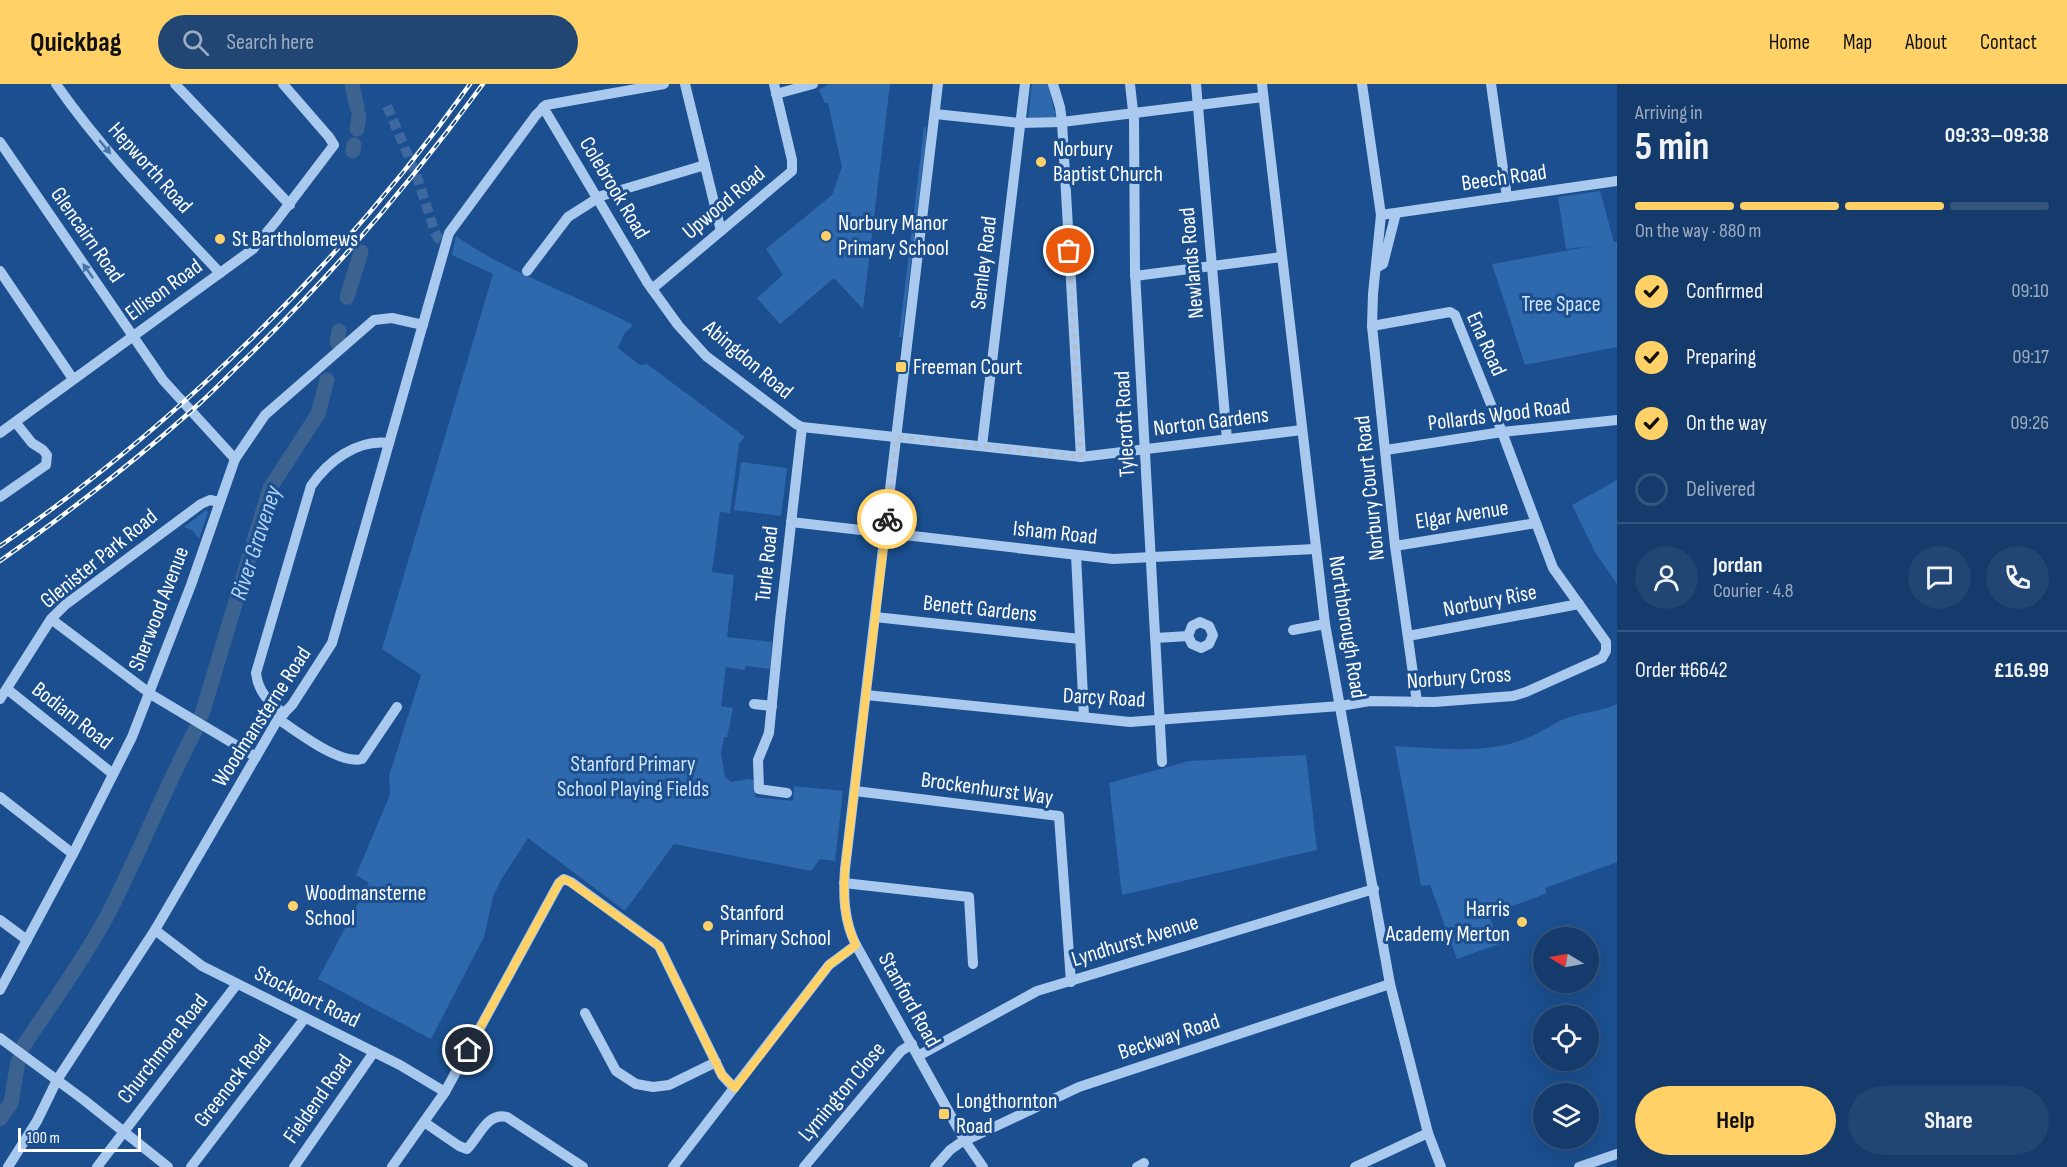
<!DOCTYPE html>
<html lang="en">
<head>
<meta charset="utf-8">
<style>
	body { margin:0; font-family:"Sofia Sans Condensed",sans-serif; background:#214673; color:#f1f3f6; height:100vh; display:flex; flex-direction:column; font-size:22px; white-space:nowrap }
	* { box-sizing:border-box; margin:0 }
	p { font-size:20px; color:#9dadc1 }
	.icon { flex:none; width:33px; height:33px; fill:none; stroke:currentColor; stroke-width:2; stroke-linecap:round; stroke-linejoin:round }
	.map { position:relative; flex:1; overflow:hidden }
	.sheet { display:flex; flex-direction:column; background:#143b6b; width:450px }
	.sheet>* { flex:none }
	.needle { width:39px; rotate:280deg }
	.controls { position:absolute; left:1533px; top:843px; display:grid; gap:12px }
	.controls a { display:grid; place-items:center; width:66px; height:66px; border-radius:50%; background:#143b6b; box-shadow:0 6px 24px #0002,0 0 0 2px #33557e; font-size:30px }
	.scale { position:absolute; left:18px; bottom:15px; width:123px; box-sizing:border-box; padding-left:6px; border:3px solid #fff; border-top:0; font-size:16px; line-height:21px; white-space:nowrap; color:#fff; -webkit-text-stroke:4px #1b4f8f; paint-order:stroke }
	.pin { position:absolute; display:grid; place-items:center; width:51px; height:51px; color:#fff; margin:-26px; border:3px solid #fff; border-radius:50%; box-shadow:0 2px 6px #0007 }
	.courier { position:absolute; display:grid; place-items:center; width:60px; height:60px; margin:-30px; border:4px solid #ffd166; border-radius:50%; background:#fff; color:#222; box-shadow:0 2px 8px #0007 }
	.overview em { font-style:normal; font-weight:700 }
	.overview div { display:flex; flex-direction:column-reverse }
	.overview { display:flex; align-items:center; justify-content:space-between; height:102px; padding:0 18px }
	h1 { font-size:39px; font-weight:700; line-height:45px }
	.bar { display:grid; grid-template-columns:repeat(4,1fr); gap:9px 6px; align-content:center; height:72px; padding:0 18px }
	.bar i { height:8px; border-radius:4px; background:#33557e }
	.bar .on { background:#ffd166 }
	.bar p { grid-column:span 4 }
	.line { display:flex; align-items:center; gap:15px; padding:0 18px; border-top:2px solid #33557e }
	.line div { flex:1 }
	.round { display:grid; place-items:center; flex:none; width:63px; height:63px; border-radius:32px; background:#214673 }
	ol { padding:0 18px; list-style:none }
	li { display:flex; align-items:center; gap:18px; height:66px }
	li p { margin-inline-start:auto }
	li .icon { padding:6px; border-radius:50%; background:#ffd166; color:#111; stroke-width:4 }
	li:last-child { color:#9dadc1 }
	li i { width:33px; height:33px; border:3px solid #33557e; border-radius:50% }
	.cta { display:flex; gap:12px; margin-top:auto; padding:12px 18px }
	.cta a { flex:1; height:69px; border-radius:36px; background:#ffd166; color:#111; font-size:24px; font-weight:700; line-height:69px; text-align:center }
	.cta a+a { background:#214673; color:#f1f3f6 }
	header { display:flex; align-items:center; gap:36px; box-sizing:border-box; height:84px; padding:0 30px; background:#ffd166; color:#111 }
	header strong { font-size:28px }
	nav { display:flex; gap:33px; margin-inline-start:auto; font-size:21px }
	.search { width:420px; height:54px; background:#214673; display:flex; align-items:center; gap:15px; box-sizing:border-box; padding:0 21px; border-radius:33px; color:#9dadc1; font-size:22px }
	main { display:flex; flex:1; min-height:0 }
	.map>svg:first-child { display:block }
	.green { fill:#2e69ad }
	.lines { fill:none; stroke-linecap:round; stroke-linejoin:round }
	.river { stroke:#3c6290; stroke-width:15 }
	.minor-tunnel { stroke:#3d69a0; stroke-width:10; stroke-dasharray:10 5; stroke-linecap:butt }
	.minor { stroke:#a9c9ee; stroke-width:10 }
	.rail-casing { stroke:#fff; stroke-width:4.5 }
	.rail { stroke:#1b4f8f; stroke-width:2; stroke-dasharray:7; stroke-linecap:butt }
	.oneway { fill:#4674ac }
	.done { stroke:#afc1d8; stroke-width:6; stroke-dasharray:0 10.8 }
	.route { stroke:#ffd166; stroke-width:8 }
	.poi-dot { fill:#ffd166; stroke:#1b4f8f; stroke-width:2 }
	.labels { text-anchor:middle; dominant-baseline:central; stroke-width:6; stroke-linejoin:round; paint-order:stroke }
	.poi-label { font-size:22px; fill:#fff; stroke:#1b4f8f; text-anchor:start }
	.street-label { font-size:22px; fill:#fff; stroke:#1b4f8f }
	.park-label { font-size:22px; fill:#cfe3fa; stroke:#1b4f8f }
	.water-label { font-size:24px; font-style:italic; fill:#b5d3f5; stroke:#1b4f8f }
</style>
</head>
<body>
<header>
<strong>Quickbag</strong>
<div class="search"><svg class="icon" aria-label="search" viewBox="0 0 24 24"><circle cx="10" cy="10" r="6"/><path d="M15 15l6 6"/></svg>Search here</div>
<nav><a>Home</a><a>Map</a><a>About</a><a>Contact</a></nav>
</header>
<main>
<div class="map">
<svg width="1617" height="1083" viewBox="0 0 1617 1083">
	<rect width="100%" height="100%" fill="#1b4f8f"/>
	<!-- green -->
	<g class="green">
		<polygon points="829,0 890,0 863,225 834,194 780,240 757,214 783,191 766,165 832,111 842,83 828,19 825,19 819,6"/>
		<polygon points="1032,0 1048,0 1056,33 1028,34"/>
		<polygon points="924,43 926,44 926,59 902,253 899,253"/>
		<polygon points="1600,107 1614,158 1617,158 1617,263 1525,281 1492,180 1592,162 1566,165 1558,113"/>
		<path d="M456,152c55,39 119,58 177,89l-9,9 -6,14 22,17 7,-1 98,73 -6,7 -9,69 -10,-1 -8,60 22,3 -7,62 45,5 -2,27 -24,-3 -1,4 -19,-3 -5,39 12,2 -6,29h-3l-3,16 4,24 6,5 18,-3 8,2 -2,16 38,4 1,-15 49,5 -8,70 -15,-2 -9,12 -137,-27 -49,67 -97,-73 -27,42 -8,17 -9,40 -53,102 -113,-60 51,-96 -13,-8 34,-80 -1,-19 32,-101 -39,-26 111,-375 -41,-19z"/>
		<polygon points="741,378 787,384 781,432 734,426"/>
		<polygon points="1617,396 1617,500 1595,468 1572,421"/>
		<polygon points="206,426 208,428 199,455 193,447 184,443"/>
		<path d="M1617,620v158l-72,26 2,5 -58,22 10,29 -42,15 -27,-74 -9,1 -26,-140c43,2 91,9 132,-8 13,-5 25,-14 37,-19 18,-7 36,-7 53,-15z"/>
		<polygon points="1306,671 1317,766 1122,811 1109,699 1189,677"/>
	</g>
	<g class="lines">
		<!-- river -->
		<g class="river">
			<polyline points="352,0 357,24"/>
			<polyline points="357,45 359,32"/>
			<polyline points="353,67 354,61"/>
			<polyline points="347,213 361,168"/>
			<polyline points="337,258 339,247"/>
			<polyline points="202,630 270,404 318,330 327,296"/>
			<path d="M24,961c28,-42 58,-83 82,-127 32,-61 57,-126 89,-187"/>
			<polyline points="0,1035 11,1019 18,977"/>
		</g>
		<!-- minor-tunnel -->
		<polyline class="minor-tunnel" points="387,22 416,90 435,148 438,154 446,159"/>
		<!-- minor -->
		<g class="minor">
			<path d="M56,0c48,69 107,128 164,189"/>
			<polyline points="175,0 290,121"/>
			<polyline points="685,0 721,147"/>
			<path d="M938,0l-93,785c-2,27 -1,52 11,76l109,196 18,26"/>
			<polyline points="1053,0 1060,23 1062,38 1081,373"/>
			<polyline points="1130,0 1134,36 1135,188 1162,678"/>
			<polyline points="1196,0 1227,355"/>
			<polyline points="1262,0 1325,540 1390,900 1428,1049 1441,1083"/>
			<polyline points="1362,0 1381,131 1373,210 1372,242 1395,462 1417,618"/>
			<polyline points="1491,0 1507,113"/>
			<polyline points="776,10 813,0"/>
			<polyline points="543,23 647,198 678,241 706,272 796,340 802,343 1081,373 1302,346"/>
			<polyline points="935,30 1020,39 1062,38 1263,13"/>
			<polyline points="0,58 163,296 235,375"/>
			<polyline points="1381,131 1617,97"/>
			<polyline points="1376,184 1383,180 1396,129"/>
			<polyline points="0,187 73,295"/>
			<polyline points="527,187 568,133 601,112 705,81"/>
			<polyline points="1135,192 1282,173"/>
			<polyline points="652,205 792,87 792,76 774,0"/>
			<polyline points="0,349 253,165 277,136 334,61 329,53 283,0"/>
			<polyline points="982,362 1025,0"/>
			<polyline points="1386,366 1502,348 1617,336"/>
			<polyline points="0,413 46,381 47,371 43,366 32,359 16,339"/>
			<polyline points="791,438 1113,475 1315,465"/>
			<polyline points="1395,462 1536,439"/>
			<polyline points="1076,471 1084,633"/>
			<polyline points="875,533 1080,555"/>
			<polyline points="51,535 152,611 256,673"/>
			<polyline points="1293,546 1325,540"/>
			<polyline points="1408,552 1579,520"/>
			<polyline points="1156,554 1188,552 1192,542 1200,538 1209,542 1213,551 1209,560 1201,564 1192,560 1188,552"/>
			<polyline points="7,605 113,690"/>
			<polyline points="866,611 1130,638 1340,622 1370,617 1434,618 1513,612 1526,608 1602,574 1606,567 1606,558 1553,484 1502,348 1455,231 1450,228 1372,242"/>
			<polyline points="0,615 51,535 65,521 201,420 210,416 219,418"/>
			<polyline points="754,620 772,622"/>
			<path d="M284,630c-15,-12 -26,-22 -28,-41l55,-187c17,-25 46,-47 78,-43"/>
			<path d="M278,635c19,12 61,46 84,40l35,-52"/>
			<polyline points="855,707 1059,732 1071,898"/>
			<polyline points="787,709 759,705 758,676 769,649 780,537 802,343"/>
			<polyline points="0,713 73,770"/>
			<polyline points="844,799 969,813 973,880"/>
			<polyline points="0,836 27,856"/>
			<polyline points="155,846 202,882 400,981 445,1008"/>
			<polyline points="0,906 73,770 132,653 191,501 235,375 265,331 374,236 392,234 423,241"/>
			<polyline points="585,929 616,987 636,1000 653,1003 669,1001 716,978"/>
			<polyline points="0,954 84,1016 168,1083"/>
			<polyline points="918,972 1037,907 1374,805"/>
			<path d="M424,1038l35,24 8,3c12,-12 20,-37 40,-32l76,50"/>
			<polyline points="8,1083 37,1037 57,996 155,846 278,635 292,621 332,559 449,149 536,31 546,21 664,0"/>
			<polyline points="97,1083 237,900"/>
			<polyline points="191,1083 305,934"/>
			<polyline points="294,1083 374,968"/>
			<polyline points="392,1083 445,1008 559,799 564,795 571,798 659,862 722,991 734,1004"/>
			<polyline points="673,1083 829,881 856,861"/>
			<polyline points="804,1083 901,967 912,960"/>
			<polyline points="935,1083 950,1066 960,1059 1079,1003 1390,900"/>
			<polyline points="1137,1083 1144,1079"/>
			<polyline points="1355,1083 1428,1049"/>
			<polyline points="1579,1083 1617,1070"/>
		</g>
		<!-- rail casing -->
		<g class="rail-casing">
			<g id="rail">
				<path d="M0,462c178,-122 345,-286 470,-462"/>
				<path d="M0,477c69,-49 137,-101 200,-158 13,-12 26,-25 39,-38 90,-86 170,-180 244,-281"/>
			</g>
		</g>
		<!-- rail -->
		<use href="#rail" class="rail"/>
	</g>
	<!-- one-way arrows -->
	<defs><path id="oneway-solid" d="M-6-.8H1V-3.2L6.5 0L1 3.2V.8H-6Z" transform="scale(1.5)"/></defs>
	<g class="oneway">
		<use href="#oneway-solid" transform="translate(105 63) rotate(50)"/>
		<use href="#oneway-solid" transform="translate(88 187) rotate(-125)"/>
	</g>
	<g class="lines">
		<!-- done -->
		<polyline class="done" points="887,435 897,353 1081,373 1069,167"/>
		<!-- route -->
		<path class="route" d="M468,966l91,-167 5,-4 6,3 89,64 63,129 13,13 94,-123 27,-20c-12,-24 -13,-49 -11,-76l42,-350"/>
	</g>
	<!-- markers -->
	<g class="poi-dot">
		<circle cx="1041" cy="78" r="6"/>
		<circle cx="826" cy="152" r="6"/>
		<circle cx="220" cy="155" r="6"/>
		<rect x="895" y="277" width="12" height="12" rx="3"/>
		<circle cx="293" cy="822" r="6"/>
		<circle cx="1522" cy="838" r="6"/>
		<circle cx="708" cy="842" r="6"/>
		<rect x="938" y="1024" width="12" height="12" rx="3"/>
	</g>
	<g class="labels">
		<!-- poi labels -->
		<g class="poi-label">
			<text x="1053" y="65">Norbury<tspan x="1053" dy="25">Baptist Church</tspan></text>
			<text x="838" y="139">Norbury Manor<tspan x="838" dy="25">Primary School</tspan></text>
			<text x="232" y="155">St Bartholomews</text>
			<text x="913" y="283">Freeman Court</text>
			<text x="305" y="809">Woodmansterne<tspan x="305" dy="25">School</tspan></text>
			<text x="1510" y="825" text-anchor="end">Harris<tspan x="1510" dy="25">Academy Merton</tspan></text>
			<text x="720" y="829">Stanford<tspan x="720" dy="25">Primary School</tspan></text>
			<text x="956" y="1017">Longthornton<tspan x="956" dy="25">Road</tspan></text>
		</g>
		<!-- street labels -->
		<g class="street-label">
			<text transform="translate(150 84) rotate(48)">Hepworth Road</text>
			<text transform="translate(1504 94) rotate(-8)">Beech Road</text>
			<text transform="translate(614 104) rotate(59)">Colebrook Road</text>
			<text transform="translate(724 119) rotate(-40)">Upwood Road</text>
			<text transform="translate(87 151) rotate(55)">Glencairn Road</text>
			<text transform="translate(984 179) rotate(-83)">Semley Road</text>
			<text transform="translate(1192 179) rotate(-95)">Newlands Road</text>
			<text transform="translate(164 206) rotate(-36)">Ellison Road</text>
			<text transform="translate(1486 260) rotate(66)">Ena Road</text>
			<text transform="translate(748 276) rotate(40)">Abingdon Road</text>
			<text transform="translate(1499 331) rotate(-7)">Pollards Wood Road</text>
			<text transform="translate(1211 338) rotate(-7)">Norton Gardens</text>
			<text transform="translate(1125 340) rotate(-93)">Tylecroft Road</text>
			<text transform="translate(1370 404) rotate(-96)">Norbury Court Road</text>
			<text transform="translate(1462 431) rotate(-9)">Elgar Avenue</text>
			<text transform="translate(1055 449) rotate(6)">Isham Road</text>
			<text transform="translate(99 475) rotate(-39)">Glenister Park Road</text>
			<text transform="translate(767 480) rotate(-84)">Turle Road</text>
			<text transform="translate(1490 517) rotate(-11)">Norbury Rise</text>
			<text transform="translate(159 525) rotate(-69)">Sherwood Avenue</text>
			<text transform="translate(980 525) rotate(6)">Benett Gardens</text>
			<text transform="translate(1347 543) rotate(81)">Northborough Road</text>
			<text transform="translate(1459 594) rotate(-4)">Norbury Cross</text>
			<text transform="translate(1104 614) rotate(3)">Darcy Road</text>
			<text transform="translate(72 632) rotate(38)">Bodiam Road</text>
			<text transform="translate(262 633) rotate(-57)">Woodmansterne Road</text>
			<text transform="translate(987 705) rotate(8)">Brockenhurst Way</text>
			<text transform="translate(1135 857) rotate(-17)">Lyndhurst Avenue</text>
			<text transform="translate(307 913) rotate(26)">Stockport Road</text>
			<text transform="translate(909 916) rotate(61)">Stanford Road</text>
			<text transform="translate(1169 953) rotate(-18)">Beckway Road</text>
			<text transform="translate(163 965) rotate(-52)">Churchmore Road</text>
			<text transform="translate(233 997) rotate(-52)">Greenock Road</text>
			<text transform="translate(842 1008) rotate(-50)">Lymington Close</text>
			<text transform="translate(318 1015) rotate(-55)">Fieldend Road</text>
		</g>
		<!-- park labels -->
		<g class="park-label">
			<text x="1561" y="220">Tree Space</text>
			<text x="633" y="680">Stanford Primary<tspan x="633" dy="25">School Playing Fields</tspan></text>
		</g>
		<!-- water labels -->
		<g class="water-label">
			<text transform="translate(256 459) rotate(-72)">River Graveney</text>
		</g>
	</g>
</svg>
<div class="controls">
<a><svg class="needle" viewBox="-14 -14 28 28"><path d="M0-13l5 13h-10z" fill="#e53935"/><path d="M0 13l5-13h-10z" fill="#9dadc1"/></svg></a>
<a><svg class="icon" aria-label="locate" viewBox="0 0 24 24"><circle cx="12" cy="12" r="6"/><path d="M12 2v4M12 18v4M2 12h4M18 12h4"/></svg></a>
<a><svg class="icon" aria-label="layers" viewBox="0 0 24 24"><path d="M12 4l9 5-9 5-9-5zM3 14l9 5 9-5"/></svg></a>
</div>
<div class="scale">100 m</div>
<div class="pin" style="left:1069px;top:167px;background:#ea580c"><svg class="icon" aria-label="bag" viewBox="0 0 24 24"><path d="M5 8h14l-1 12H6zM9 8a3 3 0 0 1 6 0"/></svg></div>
<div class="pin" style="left:468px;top:966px;background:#1f2937"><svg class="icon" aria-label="home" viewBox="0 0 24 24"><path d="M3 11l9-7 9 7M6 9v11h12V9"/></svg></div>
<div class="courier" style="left:887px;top:435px"><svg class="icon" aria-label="bike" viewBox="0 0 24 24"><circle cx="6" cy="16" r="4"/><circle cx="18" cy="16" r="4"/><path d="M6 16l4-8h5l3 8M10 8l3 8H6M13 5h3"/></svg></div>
</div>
<section class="sheet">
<div class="overview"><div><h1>5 min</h1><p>Arriving in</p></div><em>09:33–09:38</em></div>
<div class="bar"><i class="on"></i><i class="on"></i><i class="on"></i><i></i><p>On the way · 880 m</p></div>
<ol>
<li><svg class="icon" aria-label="check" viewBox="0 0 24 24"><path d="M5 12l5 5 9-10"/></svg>Confirmed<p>09:10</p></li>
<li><svg class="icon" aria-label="check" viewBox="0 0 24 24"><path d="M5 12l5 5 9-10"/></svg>Preparing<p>09:17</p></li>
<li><svg class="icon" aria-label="check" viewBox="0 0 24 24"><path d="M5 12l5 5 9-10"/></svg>On the way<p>09:26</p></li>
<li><i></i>Delivered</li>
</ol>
<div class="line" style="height:108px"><a class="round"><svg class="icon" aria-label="person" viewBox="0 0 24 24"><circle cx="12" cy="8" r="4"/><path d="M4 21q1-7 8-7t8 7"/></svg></a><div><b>Jordan</b><p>Courier · 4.8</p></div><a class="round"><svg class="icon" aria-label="chat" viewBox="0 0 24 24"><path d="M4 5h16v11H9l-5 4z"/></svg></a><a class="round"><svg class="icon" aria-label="phone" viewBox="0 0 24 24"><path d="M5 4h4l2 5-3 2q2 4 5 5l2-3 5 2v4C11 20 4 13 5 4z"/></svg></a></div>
<div class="line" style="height:78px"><div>Order #6642</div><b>£16.99</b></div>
<div class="cta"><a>Help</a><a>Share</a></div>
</section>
</main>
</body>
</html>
